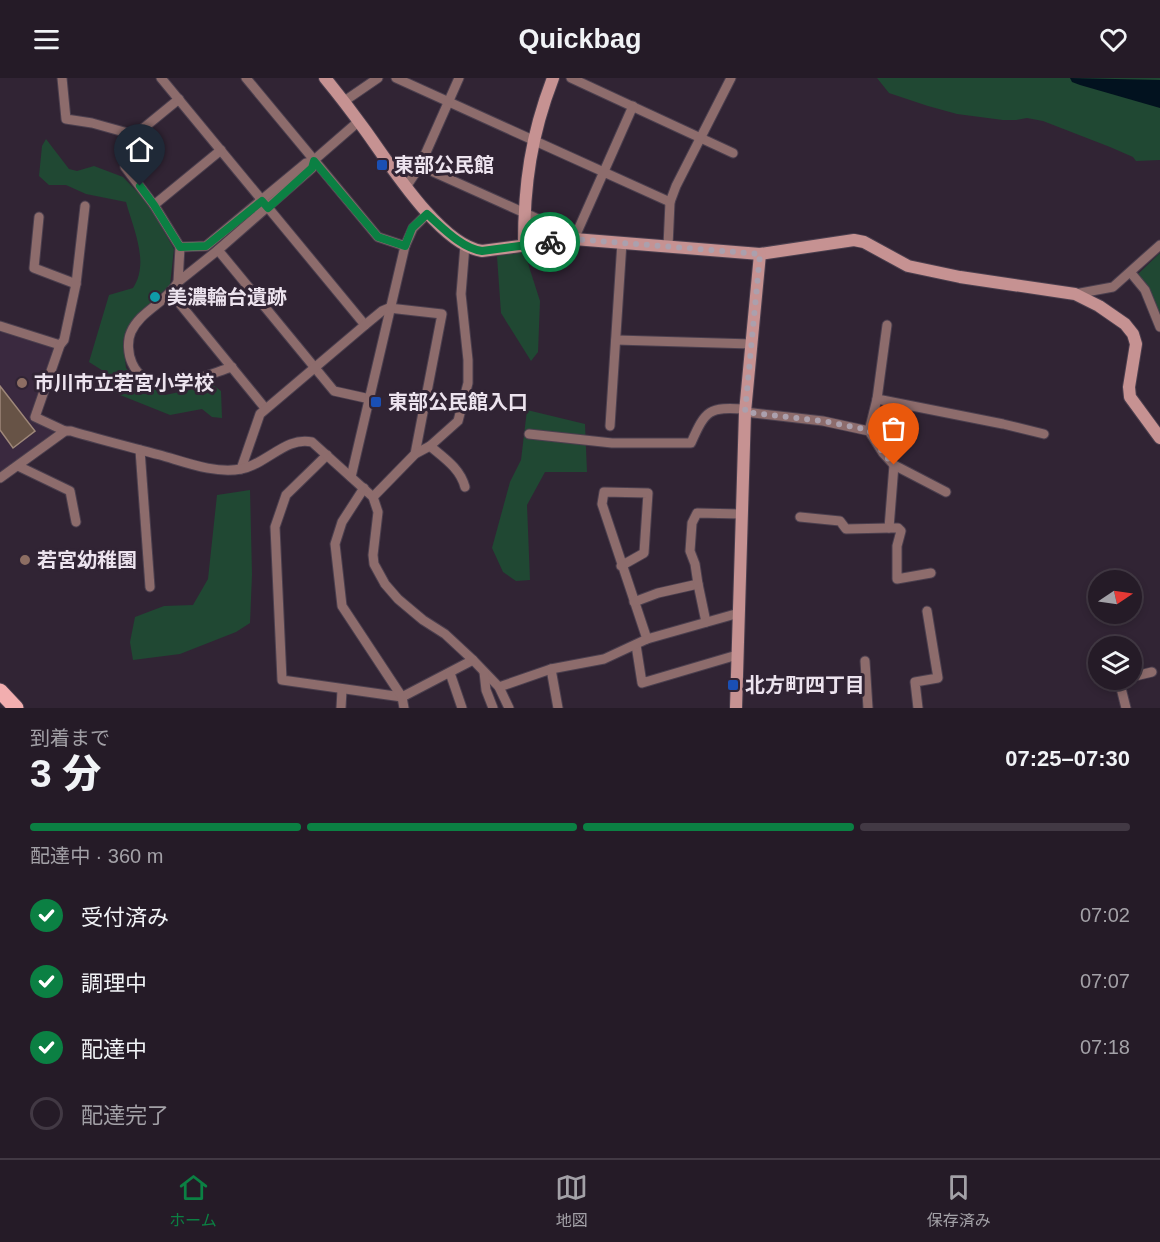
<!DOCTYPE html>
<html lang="ja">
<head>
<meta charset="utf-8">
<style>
	body { margin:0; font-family:Arial,"Noto Sans JP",sans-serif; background:#2d242f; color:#f1f3f6; height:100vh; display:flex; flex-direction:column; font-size:22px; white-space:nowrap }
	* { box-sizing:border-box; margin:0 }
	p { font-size:20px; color:#a3a1a7 }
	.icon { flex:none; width:33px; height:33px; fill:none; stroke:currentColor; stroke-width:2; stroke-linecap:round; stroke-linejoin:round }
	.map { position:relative; height:630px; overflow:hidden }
	.sheet { display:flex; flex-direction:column; background:#251b27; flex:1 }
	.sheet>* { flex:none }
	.needle { width:39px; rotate:77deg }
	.fabs { position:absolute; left:1088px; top:492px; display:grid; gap:12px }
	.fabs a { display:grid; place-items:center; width:54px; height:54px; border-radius:50%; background:#251b27; box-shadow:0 3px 9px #0003,0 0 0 2px #423944; font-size:30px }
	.pin { position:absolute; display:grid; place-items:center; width:51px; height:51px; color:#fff; margin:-62px -26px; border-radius:50% 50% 50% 0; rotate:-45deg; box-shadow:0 0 6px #0007 }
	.pin .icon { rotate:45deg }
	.courier { position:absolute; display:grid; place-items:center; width:60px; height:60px; margin:-30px; border:4px solid #0b8043; border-radius:50%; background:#fff; color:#222; box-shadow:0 2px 8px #0007 }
	.head em { font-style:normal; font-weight:800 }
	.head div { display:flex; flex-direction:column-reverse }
	.head { display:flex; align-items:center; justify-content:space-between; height:102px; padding:0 30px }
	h1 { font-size:39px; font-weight:800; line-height:45px }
	.bar { display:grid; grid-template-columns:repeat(4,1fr); gap:9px 6px; align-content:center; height:72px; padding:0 30px }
	.bar i { height:8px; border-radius:4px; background:#423944 }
	.bar .on { background:#0b8043 }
	.bar p { grid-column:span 4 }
	ol { padding:0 30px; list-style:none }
	li { display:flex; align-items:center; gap:18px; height:66px }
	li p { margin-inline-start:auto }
	li .icon { padding:6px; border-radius:50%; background:#0b8043; color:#fff; stroke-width:4 }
	li:last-child { color:#a3a1a7 }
	li i { width:33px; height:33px; border:3px solid #423944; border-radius:50% }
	header { display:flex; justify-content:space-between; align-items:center; height:78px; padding:0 30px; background:#251b27; font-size:27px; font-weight:800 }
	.dock { display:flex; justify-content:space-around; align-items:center; height:84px; border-top:2px solid #423944; background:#251b27; font-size:16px; color:#a3a1a7 }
	.dock a { display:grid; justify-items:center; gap:3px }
	.dock .on { color:#0b8043 }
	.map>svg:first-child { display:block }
	.built { fill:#3a293f }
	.green { fill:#204833 }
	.water { fill:#02121f }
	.building { fill:#675346; stroke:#9e8779; stroke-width:1.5 }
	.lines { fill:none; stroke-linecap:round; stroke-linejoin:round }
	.street-casing { stroke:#4b3f4e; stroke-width:11 }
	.secondary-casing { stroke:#4b3f4e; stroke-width:14 }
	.primary-casing { stroke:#4b3f4e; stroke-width:17 }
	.street { stroke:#8d6c6c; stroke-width:9 }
	.secondary { stroke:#c69292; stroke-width:12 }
	.primary { stroke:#f2aeaf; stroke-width:15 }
	.done { stroke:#aba0ad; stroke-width:6; stroke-dasharray:0 10.8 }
	.route { stroke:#0b8043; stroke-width:8 }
	.transit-dot { fill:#1a4fb4; stroke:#312434; stroke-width:2 }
	.culture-dot { fill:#0f9aa8; stroke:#312434; stroke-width:2 }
	.education-dot { fill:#8d6e63; stroke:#312434; stroke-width:2 }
	.labels { text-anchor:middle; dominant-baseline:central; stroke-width:6; stroke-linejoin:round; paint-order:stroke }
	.poi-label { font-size:20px; font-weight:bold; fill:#ece3ee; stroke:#312434; text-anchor:start }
</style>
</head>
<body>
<header><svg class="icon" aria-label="menu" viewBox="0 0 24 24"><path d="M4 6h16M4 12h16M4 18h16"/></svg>Quickbag<svg class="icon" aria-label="heart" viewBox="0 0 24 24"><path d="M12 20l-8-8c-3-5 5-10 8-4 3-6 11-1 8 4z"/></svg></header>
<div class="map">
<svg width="1160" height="630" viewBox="0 0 1160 630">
	<rect width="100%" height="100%" fill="#312434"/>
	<!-- built -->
	<polygon class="built" points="0,252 53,268 54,272 32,339 53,350 53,355 0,395"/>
	<!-- green -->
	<g class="green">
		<polygon points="877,0 1160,0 1160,82 1136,83 1133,79 1110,69 1043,43 1027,40 1016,42 1003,42 957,36 928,28 889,15"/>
		<path d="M46,61l23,30 8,2 17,-5 29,11 24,25 27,47 -4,36 -35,32 -12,23 3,28 10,11 29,16 48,-10 8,6 1,27 -10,-1 -10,-8 -32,6 -55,-22 -7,-19 -19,-12 20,-67 24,-7c17,-25 0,-60 -7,-86l-40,-8 -20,-9h-17l-10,-9 3,-30z"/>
		<polygon points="524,173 540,223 538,274 531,283 501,235 497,178"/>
		<polygon points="1160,175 1160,239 1150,212 1137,197"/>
		<polygon points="527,332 585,346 587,394 545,394 527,427 530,502 516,503 503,494 492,470 510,404 521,382"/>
		<polygon points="250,412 252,496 250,545 236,554 180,576 133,582 130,564 135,539 164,528 193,527 208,501 217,417"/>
	</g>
	<!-- water -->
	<polygon class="water" points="1070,0 1160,2 1160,30 1080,7 1072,4"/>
	<!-- building -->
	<polygon class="building" points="0,308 35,353 13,370 0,352"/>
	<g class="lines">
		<!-- street casing -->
		<g class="street-casing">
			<g id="street">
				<polyline points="62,0 66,41 92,45 135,57 179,21"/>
				<polyline points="161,0 365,247"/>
				<polyline points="246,0 378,159 405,168"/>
				<polyline points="396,0 670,124"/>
				<polyline points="571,0 733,75"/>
				<polyline points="343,24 378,0"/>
				<polyline points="135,57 125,89 154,127 180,169 178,204"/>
				<polyline points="420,88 576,158"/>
				<polyline points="406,109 420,88 459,0"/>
				<polyline points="154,127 221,72"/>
				<polyline points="39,139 34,190 76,206"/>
				<polyline points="574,161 633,28"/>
				<polyline points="668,168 670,124 676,108 731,0"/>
				<polyline points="180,169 206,168 306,85 313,83"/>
				<polyline points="218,172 334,313 370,321"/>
				<polyline points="1131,195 1145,212 1160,249"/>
				<polyline points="171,215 265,330"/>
				<polyline points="1075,216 1113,209 1160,167"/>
				<polyline points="0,248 60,267"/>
				<polyline points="616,262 752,266"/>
				<path d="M232,289c-29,9 -82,36 -100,-4 -4,-9 -5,-22 -1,-31 9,-21 35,-29 47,-50l40,-32 94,-82 1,-7 46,-40"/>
				<polyline points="877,321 1003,346 1044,356"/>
				<polyline points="745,334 823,343 869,353 883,375 894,387 946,414"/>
				<polyline points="610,348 622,164"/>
				<polyline points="65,353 35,339 60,267 64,262 76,206 85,128"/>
				<polyline points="869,353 877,321 887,247"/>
				<path d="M529,356l83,9h79c15,-34 18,-36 54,-34"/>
				<path d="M430,368c14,12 30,22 35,41"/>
				<polyline points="140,372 150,509"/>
				<polyline points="327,377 286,417 275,449 282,602 402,619 473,582"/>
				<polyline points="894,387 889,450 898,450 901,453 897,468 897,501 931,495"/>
				<polyline points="18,388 70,413 76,444"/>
				<polyline points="241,391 260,336 365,247 382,233 389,230 442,236 415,376"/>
				<polyline points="351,399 405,168 413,150 427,136"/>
				<path d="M0,400l65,-47h6c30,9 59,16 89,24 25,7 55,19 81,14 26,-5 45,-33 71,-27l61,55 5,15 -5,43 1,9 11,20 13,15 25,21 22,14 28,26 26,27 10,21"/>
				<polyline points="364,410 342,444 335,466 342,528 402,619 404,630"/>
				<polyline points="373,419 415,376 430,368 458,343 468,305 468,282 461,216 465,167"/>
				<polyline points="800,439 840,443 846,451 889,450"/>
				<polyline points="621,488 644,475 648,415 604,414 602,426 647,561"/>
				<polyline points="634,524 658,515 698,506"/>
				<polyline points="706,544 698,506 695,486 690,473 692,445 697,435 741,436"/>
				<polyline points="636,567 642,605 737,577"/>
				<polyline points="865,583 868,630"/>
				<polyline points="551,591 558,630"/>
				<polyline points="484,594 486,612 493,630"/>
				<polyline points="450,595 462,630"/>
				<polyline points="1131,599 1152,594"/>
				<polyline points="1119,602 1126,630"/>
				<polyline points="499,609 551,591 604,581 647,561 739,535"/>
				<polyline points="341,630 342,612"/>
				<polyline points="918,630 915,604 938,600 927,533"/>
			</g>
		</g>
		<!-- secondary casing -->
		<g class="secondary-casing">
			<g id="secondary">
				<path d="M325,0c14,17 27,34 40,52 24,33 75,115 117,121l92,-12 186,15 94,-14 10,2 44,24 52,11 115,17 24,12 26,18 8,10 3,10 -7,43 1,10 30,41"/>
				<path d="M524,167c0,-61 7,-110 29,-167"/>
				<polyline points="736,630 745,334 760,176"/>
			</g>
		</g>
		<!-- primary casing -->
		<g class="primary-casing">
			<polyline id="primary" points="0,613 16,630"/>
		</g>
		<!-- street -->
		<use href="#street" class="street"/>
		<!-- secondary -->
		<use href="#secondary" class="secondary"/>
		<!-- primary -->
		<use href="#primary" class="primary"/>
	</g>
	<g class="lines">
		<!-- done -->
		<polyline class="done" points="550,164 574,161 760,176 745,334 823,343 869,352 883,375 894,387"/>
		<!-- route -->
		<path class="route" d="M140,108l14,19 26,42 26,-1 56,-45 6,7 44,-40 2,-7 64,76 27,9 7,-18 15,-14c15,13 34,34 55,37l68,-9"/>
	</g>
	<!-- markers -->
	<g class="transit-dot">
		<rect x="376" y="81" width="12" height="12" rx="3"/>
		<rect x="370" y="318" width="12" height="12" rx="3"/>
		<rect x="727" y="601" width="12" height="12" rx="3"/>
	</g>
	<circle class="culture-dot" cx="155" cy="219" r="6"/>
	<g class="education-dot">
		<circle cx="22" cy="305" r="6"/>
		<circle cx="25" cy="482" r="6"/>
	</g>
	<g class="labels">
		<!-- poi labels -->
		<g class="poi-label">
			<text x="394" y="87">東部公民館</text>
			<text x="167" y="219">美濃輪台遺跡</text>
			<text x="34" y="305">市川市立若宮小学校</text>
			<text x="388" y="324">東部公民館入口</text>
			<text x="37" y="482">若宮幼稚園</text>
			<text x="745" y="607">北方町四丁目</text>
		</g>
	</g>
</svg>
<div class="fabs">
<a><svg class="needle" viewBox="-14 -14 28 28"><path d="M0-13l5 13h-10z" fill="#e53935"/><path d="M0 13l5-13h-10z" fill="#a3a1a7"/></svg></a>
<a><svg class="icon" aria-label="layers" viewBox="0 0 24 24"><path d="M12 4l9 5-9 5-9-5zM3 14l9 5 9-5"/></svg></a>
</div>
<div class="pin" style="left:894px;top:387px;background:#ea580c"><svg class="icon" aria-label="bag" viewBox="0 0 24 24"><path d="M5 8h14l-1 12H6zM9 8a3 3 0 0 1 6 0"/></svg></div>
<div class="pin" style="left:140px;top:108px;background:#1f2937"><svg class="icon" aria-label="home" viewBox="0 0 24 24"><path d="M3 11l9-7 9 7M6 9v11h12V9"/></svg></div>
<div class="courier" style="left:550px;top:164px"><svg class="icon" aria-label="bike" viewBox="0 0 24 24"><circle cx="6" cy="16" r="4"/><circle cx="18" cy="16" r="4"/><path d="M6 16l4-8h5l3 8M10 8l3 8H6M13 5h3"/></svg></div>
</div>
<section class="sheet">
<div class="head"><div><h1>3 分</h1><p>到着まで</p></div><em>07:25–07:30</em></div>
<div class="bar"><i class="on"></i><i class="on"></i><i class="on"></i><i></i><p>配達中 · 360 m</p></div>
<ol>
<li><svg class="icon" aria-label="check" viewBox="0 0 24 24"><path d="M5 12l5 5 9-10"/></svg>受付済み<p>07:02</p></li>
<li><svg class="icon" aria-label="check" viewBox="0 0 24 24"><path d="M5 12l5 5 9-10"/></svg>調理中<p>07:07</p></li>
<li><svg class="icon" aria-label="check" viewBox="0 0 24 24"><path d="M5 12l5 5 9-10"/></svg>配達中<p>07:18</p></li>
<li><i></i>配達完了</li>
</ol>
</section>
<nav class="dock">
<a class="on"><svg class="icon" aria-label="home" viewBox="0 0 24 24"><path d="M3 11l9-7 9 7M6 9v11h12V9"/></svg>ホーム</a>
<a><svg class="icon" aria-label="map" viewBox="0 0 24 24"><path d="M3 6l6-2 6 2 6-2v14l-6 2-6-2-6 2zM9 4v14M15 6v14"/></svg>地図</a>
<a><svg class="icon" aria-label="saved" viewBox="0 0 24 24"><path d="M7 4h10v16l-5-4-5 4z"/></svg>保存済み</a>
</nav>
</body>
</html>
